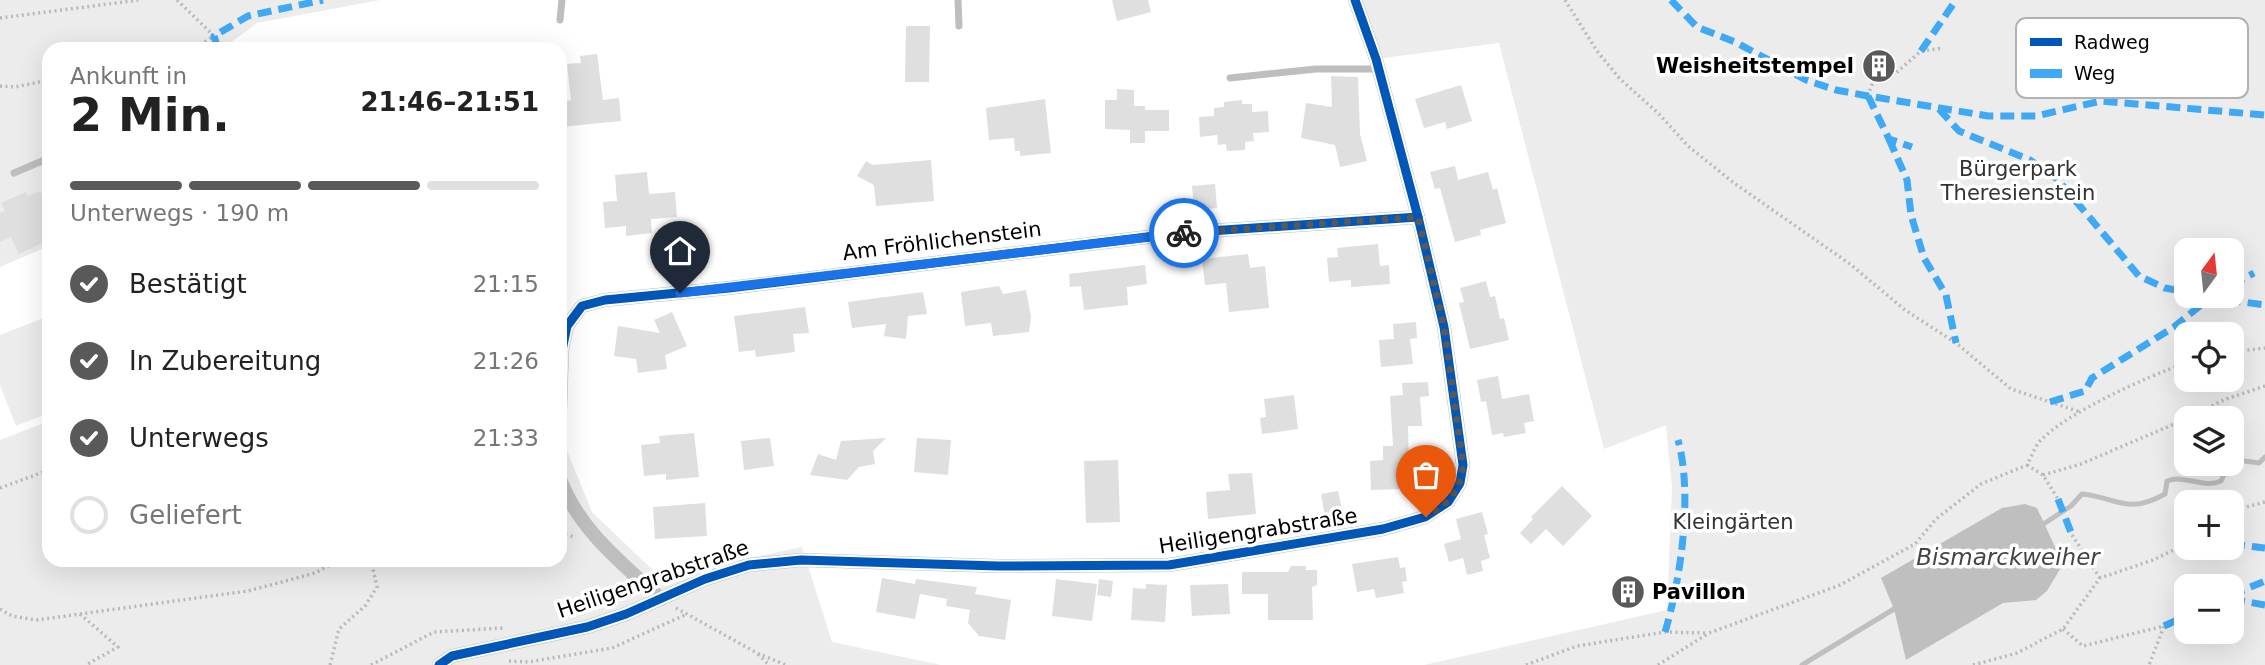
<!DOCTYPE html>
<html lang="de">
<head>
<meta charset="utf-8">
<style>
	body { margin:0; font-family:"DejaVu Sans",sans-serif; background:#f2f2f2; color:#222; height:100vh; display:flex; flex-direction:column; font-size:26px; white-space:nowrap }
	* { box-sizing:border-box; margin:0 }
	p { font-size:23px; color:#767676 }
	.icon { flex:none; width:38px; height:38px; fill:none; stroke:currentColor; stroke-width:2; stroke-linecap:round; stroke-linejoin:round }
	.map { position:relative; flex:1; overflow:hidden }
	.details { position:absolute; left:42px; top:42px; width:525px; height:525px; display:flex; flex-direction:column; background:#fff; border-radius:21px; box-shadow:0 7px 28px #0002 }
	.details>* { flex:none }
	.needle { width:46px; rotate:15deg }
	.buttons { position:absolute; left:2174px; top:238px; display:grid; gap:14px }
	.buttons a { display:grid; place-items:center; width:70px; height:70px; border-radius:14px; background:#fff; box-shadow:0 7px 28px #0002; font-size:35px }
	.pin { position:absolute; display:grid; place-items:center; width:60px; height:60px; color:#fff; margin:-72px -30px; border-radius:50% 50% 50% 0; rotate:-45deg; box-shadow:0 0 7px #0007 }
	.pin .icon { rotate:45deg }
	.courier { position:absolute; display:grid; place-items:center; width:70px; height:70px; margin:-35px; border:5px solid #1a73e8; border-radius:50%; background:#fff; color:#222; box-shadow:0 2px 9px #0007 }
	.summary em { font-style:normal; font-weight:800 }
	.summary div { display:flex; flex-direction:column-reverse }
	.summary { display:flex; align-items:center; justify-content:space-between; height:119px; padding:0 28px }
	h1 { font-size:46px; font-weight:800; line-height:52px }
	.bar { display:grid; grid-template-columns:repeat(4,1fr); gap:10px 7px; align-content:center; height:84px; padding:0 28px }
	.bar i { height:9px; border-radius:5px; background:#e0e0e0 }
	.bar .active { background:#595959 }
	.bar p { grid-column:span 4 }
	ol { padding:0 28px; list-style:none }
	li { display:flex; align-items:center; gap:21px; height:77px }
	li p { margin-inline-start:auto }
	li .icon { padding:7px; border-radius:50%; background:#595959; color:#fff; stroke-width:4 }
	li:last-child { color:#767676 }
	li i { width:38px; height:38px; border:4px solid #e0e0e0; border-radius:50% }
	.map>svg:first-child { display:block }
	.green { fill:#ececec; fill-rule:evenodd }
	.water { fill:#bfbfbf }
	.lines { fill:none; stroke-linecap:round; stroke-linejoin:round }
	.stream { stroke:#bfbfbf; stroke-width:5 }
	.building { fill:#dfdfdf }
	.path { stroke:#b9b9b9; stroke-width:3.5; stroke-dasharray:2 3.5; stroke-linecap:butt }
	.service { stroke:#bebebe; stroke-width:7 }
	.minor { stroke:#bebebe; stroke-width:14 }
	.quiet { stroke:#3fa9f5; stroke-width:7; stroke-dasharray:14 7; stroke-linecap:butt }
	.cycleway-casing { stroke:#fff; stroke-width:13 }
	.cycleway { stroke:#0057b8; stroke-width:9 }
	.done { stroke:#595959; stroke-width:7; stroke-dasharray:0 12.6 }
	.route { stroke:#1a73e8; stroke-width:9 }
	.labels { text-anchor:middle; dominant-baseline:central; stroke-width:7; stroke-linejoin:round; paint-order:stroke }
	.poi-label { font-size:21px; font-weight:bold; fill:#000; stroke:#fff; text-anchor:end }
	.park-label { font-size:21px; fill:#333; stroke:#fff }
	.street-label { font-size:21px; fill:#000; stroke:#fff }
	.water-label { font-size:23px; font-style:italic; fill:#444; stroke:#fff }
	.key { fill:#fff; stroke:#b2b2b2; stroke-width:2 }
	.key-label { font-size:19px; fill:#000 }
</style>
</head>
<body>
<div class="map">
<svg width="2265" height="665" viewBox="0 0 2265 665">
	<rect width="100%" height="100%" fill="#fff"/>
	<!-- green -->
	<g class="green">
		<polygon points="0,0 380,0 257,23 222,49 49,49 49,177 44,180 49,192 49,246 0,267"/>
		<path d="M1355,0h910v665h-841l243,-55 5,-122 -6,-63 -62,24 -105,-406 -123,16zM2186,250h45v46h-45zM2186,334h45v46h-45zM2186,418h45v46h-45zM2186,502h45v46h-45zM2186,586h45v46h-45z"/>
		<polygon points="49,316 49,413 16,426 0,385 0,335"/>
		<polygon points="49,421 49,560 560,560 560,434 592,512 660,577 802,547 832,642 941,665 0,665 0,440"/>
	</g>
	<!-- water -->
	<polygon class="water" points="2025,504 2037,508 2063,564 2047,591 2036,600 2003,603 1906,660 1894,609 1881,578 2002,508"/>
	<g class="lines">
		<!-- stream -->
		<g class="stream">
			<polyline points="2231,463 2238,460 2259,463 2265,457"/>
			<path d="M2045,523l26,-17 11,-12c37,4 45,21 83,0l2,-13c17,-7 37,8 54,0l8,-17"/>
			<polyline points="1802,665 1894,609"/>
		</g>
	</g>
	<!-- building -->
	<g class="building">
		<polygon points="1112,0 1148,0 1151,12 1117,21"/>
		<polygon points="906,26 930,26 929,82 905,82"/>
		<polygon points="597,54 603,100 619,98 621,121 560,127 560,102 571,100 567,64 581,63 580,56"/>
		<polygon points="1881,56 1889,67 1875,76 1869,63"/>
		<polygon points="1331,76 1358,77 1360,134 1367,161 1340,167 1335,145 1301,138 1306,103 1332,107"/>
		<polygon points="1461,85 1472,121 1447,129 1445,122 1424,128 1415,99"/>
		<polygon points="1117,89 1134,90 1134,106 1145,106 1145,110 1169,110 1169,131 1145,131 1145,143 1130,143 1130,130 1105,129 1105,100 1117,100"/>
		<polygon points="1045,99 1051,153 1020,156 1020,151 1015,151 1014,138 989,140 986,108"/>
		<polygon points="1242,100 1242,104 1252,104 1252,112 1268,111 1269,132 1253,133 1254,141 1245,142 1245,150 1227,151 1226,144 1218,145 1217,135 1200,137 1199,117 1214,116 1214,108 1224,107 1224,102"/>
		<polygon points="931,160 934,201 876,206 874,185 857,176 866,161 873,165"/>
		<polygon points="1455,166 1458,180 1488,172 1493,190 1497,188 1506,223 1480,230 1481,235 1455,242 1440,188 1435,189 1430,172"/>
		<polygon points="647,172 649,194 675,192 677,217 651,219 652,233 626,236 626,226 605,228 603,202 617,201 615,175"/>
		<polygon points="1215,184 1217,208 1194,210 1192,186"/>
		<polygon points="40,191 49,211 49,240 19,254 11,237 0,242 0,213 5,211 1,203 26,192 28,196"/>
		<polygon points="1378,244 1380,266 1389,265 1390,284 1351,287 1351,280 1329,282 1327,258 1338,257 1337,248"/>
		<polygon points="1248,254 1250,268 1265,266 1269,308 1229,312 1226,283 1205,285 1202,259"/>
		<polygon points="1145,265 1147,284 1127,287 1128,305 1084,310 1081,286 1070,287 1069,274"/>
		<polygon points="1486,281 1490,297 1495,296 1500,319 1504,318 1509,340 1470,349 1459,303 1464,302 1460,288"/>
		<polygon points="999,286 1003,294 1026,290 1031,317 1029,332 993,336 991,323 965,326 961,292"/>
		<polygon points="923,292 927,314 908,316 906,339 884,336 886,324 852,328 848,302"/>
		<polygon points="805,307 809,333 793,334 795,352 756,357 755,350 739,352 734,316"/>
		<polygon points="672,312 687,346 665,355 667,369 638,373 636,359 614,356 618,326 660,333 654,320"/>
		<polygon points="1416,322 1417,338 1410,339 1413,364 1381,367 1379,340 1394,339 1393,324"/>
		<polygon points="1498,376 1502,399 1529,394 1534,421 1524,423 1526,433 1504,437 1503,433 1492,435 1486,401 1481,402 1477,380"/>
		<polygon points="1428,382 1429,396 1420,397 1422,426 1408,426 1409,463 1402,463 1403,489 1371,490 1370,461 1383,460 1383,446 1393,446 1390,396 1403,395 1402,383"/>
		<polygon points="1294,395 1298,429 1262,434 1260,418 1266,417 1264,399"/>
		<polygon points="694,433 699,477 666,480 666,474 644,476 641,445 660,443 659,436"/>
		<polygon points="770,438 774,466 744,470 741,441"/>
		<polygon points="886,438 873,451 875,464 859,467 847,480 810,475 818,454 836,460 841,441"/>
		<polygon points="917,438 951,440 948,475 914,472"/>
		<polygon points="1118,460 1120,522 1086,523 1084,461"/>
		<polygon points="1252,473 1256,514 1208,519 1206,492 1230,490 1228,474"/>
		<polygon points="1562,486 1592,516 1563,546 1546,529 1531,544 1520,533 1533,519 1531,517"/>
		<polygon points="1338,491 1343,514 1325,517 1321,494"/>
		<polygon points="705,503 707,536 655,539 653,507"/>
		<polygon points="1482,512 1488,534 1484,535 1490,558 1481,561 1483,571 1467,575 1463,558 1449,562 1444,544 1461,539 1456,519"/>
		<polygon points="1398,557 1400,568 1405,567 1407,581 1402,582 1404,593 1376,598 1374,589 1357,592 1352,564"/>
		<polygon points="1291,566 1306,566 1306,570 1317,570 1317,585 1312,587 1313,620 1268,620 1268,594 1242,594 1242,572 1288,572"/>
		<polygon points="882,578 915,584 916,579 977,587 975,594 1011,600 1005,640 979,636 968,623 970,610 946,606 947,599 920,594 915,619 876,612"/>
		<polygon points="1056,579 1097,584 1092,621 1052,616"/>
		<polygon points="1099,579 1113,581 1111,597 1097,595"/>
		<polygon points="1618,583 1638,583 1637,602 1618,602"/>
		<polygon points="1146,584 1167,585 1165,622 1131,620 1133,588 1146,589"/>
		<polygon points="1228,584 1230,614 1192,616 1190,585"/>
	</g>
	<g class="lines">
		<!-- path -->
		<g class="path">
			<polyline points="177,0 214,36 197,47 191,49"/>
			<polyline points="1565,0 1597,51 1620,79 1658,113 1688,146 1734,183 1850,264 1905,310 1956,343 2011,389 2080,412"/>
			<polyline points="0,18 139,0"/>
			<polyline points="1875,75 1896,73 1921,51 1943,48"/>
			<polyline points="0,86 15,87 49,80"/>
			<polyline points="1868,96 1878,67"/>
			<polyline points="2231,352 2265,348"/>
			<polyline points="2187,418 2226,399 2265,386"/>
			<polyline points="2027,465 2043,475 2058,499"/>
			<polyline points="2043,475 2081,464 2186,419"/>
			<polyline points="0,488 49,470"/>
			<polyline points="2231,511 2265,502"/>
			<polyline points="560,533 575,537"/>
			<polyline points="2072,535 2100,578"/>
			<polyline points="598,605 629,590"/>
			<polyline points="676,608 757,653 786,665"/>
			<polyline points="0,609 12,616 36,620 248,591 315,573 339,560"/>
			<polyline points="80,614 118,647 86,665"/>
			<polyline points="2063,629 2083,646 2164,626 2149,665"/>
			<polyline points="758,654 769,665"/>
			<polyline points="509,661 528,662 612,648 687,614"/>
			<polyline points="330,665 339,629 365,606 377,587 371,560"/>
			<polyline points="371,665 434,632 503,628"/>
			<polyline points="1526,665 1577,646 1665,632 1706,633"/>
			<path d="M1658,665l51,-32 131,-48 75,-41 21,-25 45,-35 46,-19c4,-7 7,-17 13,-24 26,-28 108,-65 146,-78"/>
			<polyline points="1973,665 2017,653 2063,629 2100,578 2153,560 2186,544"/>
		</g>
		<!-- service -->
		<g class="service">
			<polyline points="958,0 959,26"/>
			<polyline points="560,20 562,0"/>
			<polyline points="1230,78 1316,69 1379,69"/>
			<polyline points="14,173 49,158"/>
		</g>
		<!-- minor -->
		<g class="minor">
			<polyline points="560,412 562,350 567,326 582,306 605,300 729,288 1180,233 1418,217"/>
			<path d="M560,479c19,51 62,84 101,120"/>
			<polyline points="439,665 452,656 587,627 626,614 705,579 749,565 801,560 998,566 1169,565 1383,529 1425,517 1448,502 1460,483 1463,465 1444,327 1418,217 1376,59 1355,0"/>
		</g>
		<!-- quiet -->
		<g class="quiet">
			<polyline points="1671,0 1697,27 1735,42 1806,80 1836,90 1868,96 1988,116 2036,116 2101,101 2265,115"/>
			<polyline points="218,49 214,36 248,16 323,0"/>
			<polyline points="1921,51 1956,0"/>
			<polyline points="1868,96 1889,139 1912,147"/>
			<polyline points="1939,109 1959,131 2030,160 2057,179 2139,276 2165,288 2186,292"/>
			<polyline points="1889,139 1907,180 1911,215 1924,258 1946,295 1956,343"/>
			<polyline points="2231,285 2254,273"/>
			<polyline points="2206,297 2265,305"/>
			<polyline points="2050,402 2085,391 2092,378 2174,327 2212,296"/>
			<polyline points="2058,499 2072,535"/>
			<polyline points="2231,544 2265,548"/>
			<polyline points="2231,595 2265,581"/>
			<polyline points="2231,599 2265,605"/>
			<polyline points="2164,626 2186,616"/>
			<path d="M1665,632c16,-53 28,-139 13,-192"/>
		</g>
		<!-- cycleway casing -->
		<g class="cycleway-casing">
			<g id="cycleway">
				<polyline points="560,412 562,350 567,326 582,306 605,300 729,288 1180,233 1418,217"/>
				<polyline points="439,665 452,656 587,627 626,614 705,579 749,565 801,560 998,566 1169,565 1383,529 1425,517 1448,502 1460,483 1463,465 1444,327 1418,217 1376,59 1355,0"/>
			</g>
		</g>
		<!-- cycleway -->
		<use href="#cycleway" class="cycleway"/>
	</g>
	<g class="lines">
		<!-- done -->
		<path class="done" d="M1184,233l234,-16 26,110 19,138c-5,29 -13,36 -37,52"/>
		<!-- route -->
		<polyline class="route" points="680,293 1184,233"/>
	</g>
	<!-- icons -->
	<defs>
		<g id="building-disc" transform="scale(1.75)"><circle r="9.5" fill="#595959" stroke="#fff"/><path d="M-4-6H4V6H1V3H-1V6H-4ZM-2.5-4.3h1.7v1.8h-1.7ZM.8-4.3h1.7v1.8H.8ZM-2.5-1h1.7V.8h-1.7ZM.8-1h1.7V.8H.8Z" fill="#fff"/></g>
	</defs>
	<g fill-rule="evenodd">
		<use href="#building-disc" x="1879" y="66"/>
		<use href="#building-disc" x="1628" y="592"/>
	</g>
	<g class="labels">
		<!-- poi labels -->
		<g class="poi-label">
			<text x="1854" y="66">Weisheitstempel</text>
			<text x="1652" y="592" text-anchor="start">Pavillon</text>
		</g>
		<!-- park labels -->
		<g class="park-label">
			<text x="2018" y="169">Bürgerpark<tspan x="2018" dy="24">Theresienstein</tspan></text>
			<text x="1733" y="522">Kleingärten</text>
		</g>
		<!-- street labels -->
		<g class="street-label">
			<text transform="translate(942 241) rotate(-7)">Am Fröhlichenstein</text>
			<text transform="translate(1258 531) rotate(-9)">Heiligengrabstraße</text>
			<text transform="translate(653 579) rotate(-19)">Heiligengrabstraße</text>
		</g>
		<!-- water labels -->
		<g class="water-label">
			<text x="2008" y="557">Bismarckweiher</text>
		</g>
	</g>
	<!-- legend -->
	<rect x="2016" y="18" width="232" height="80" rx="10" class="key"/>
	<rect x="2030" y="38" width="32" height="8" fill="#0057b8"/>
	<rect x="2030" y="69" width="32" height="9" fill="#3fa9f5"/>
	<g class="key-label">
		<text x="2074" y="49">Radweg</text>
		<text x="2074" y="80">Weg</text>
	</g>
</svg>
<div class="buttons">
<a><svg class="needle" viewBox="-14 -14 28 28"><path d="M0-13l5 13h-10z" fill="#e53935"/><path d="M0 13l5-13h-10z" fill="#767676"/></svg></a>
<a><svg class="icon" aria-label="locate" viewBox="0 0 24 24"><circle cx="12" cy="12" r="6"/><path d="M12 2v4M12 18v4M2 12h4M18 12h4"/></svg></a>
<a><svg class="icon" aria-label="layers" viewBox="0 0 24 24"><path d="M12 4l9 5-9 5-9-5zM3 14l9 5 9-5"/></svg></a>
<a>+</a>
<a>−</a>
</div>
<div class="pin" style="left:1426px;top:517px;background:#ea580c"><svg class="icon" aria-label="bag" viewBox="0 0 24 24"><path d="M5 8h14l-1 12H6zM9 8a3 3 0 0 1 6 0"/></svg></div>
<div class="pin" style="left:680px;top:293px;background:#1f2937"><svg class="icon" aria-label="home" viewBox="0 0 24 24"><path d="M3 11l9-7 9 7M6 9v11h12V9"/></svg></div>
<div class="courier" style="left:1184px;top:233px"><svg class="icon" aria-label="bike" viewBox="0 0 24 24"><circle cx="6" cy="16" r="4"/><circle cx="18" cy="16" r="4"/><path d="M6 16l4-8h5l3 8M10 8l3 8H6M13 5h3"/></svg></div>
<section class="details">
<div class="summary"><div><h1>2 Min.</h1><p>Ankunft in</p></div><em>21:46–21:51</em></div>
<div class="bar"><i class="active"></i><i class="active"></i><i class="active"></i><i></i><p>Unterwegs · 190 m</p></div>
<ol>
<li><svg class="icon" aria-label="check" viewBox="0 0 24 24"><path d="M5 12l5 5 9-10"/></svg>Bestätigt<p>21:15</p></li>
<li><svg class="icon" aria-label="check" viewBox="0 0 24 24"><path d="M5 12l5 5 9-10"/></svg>In Zubereitung<p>21:26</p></li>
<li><svg class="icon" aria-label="check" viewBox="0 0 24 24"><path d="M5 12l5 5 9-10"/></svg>Unterwegs<p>21:33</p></li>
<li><i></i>Geliefert</li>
</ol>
</section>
</div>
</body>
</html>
